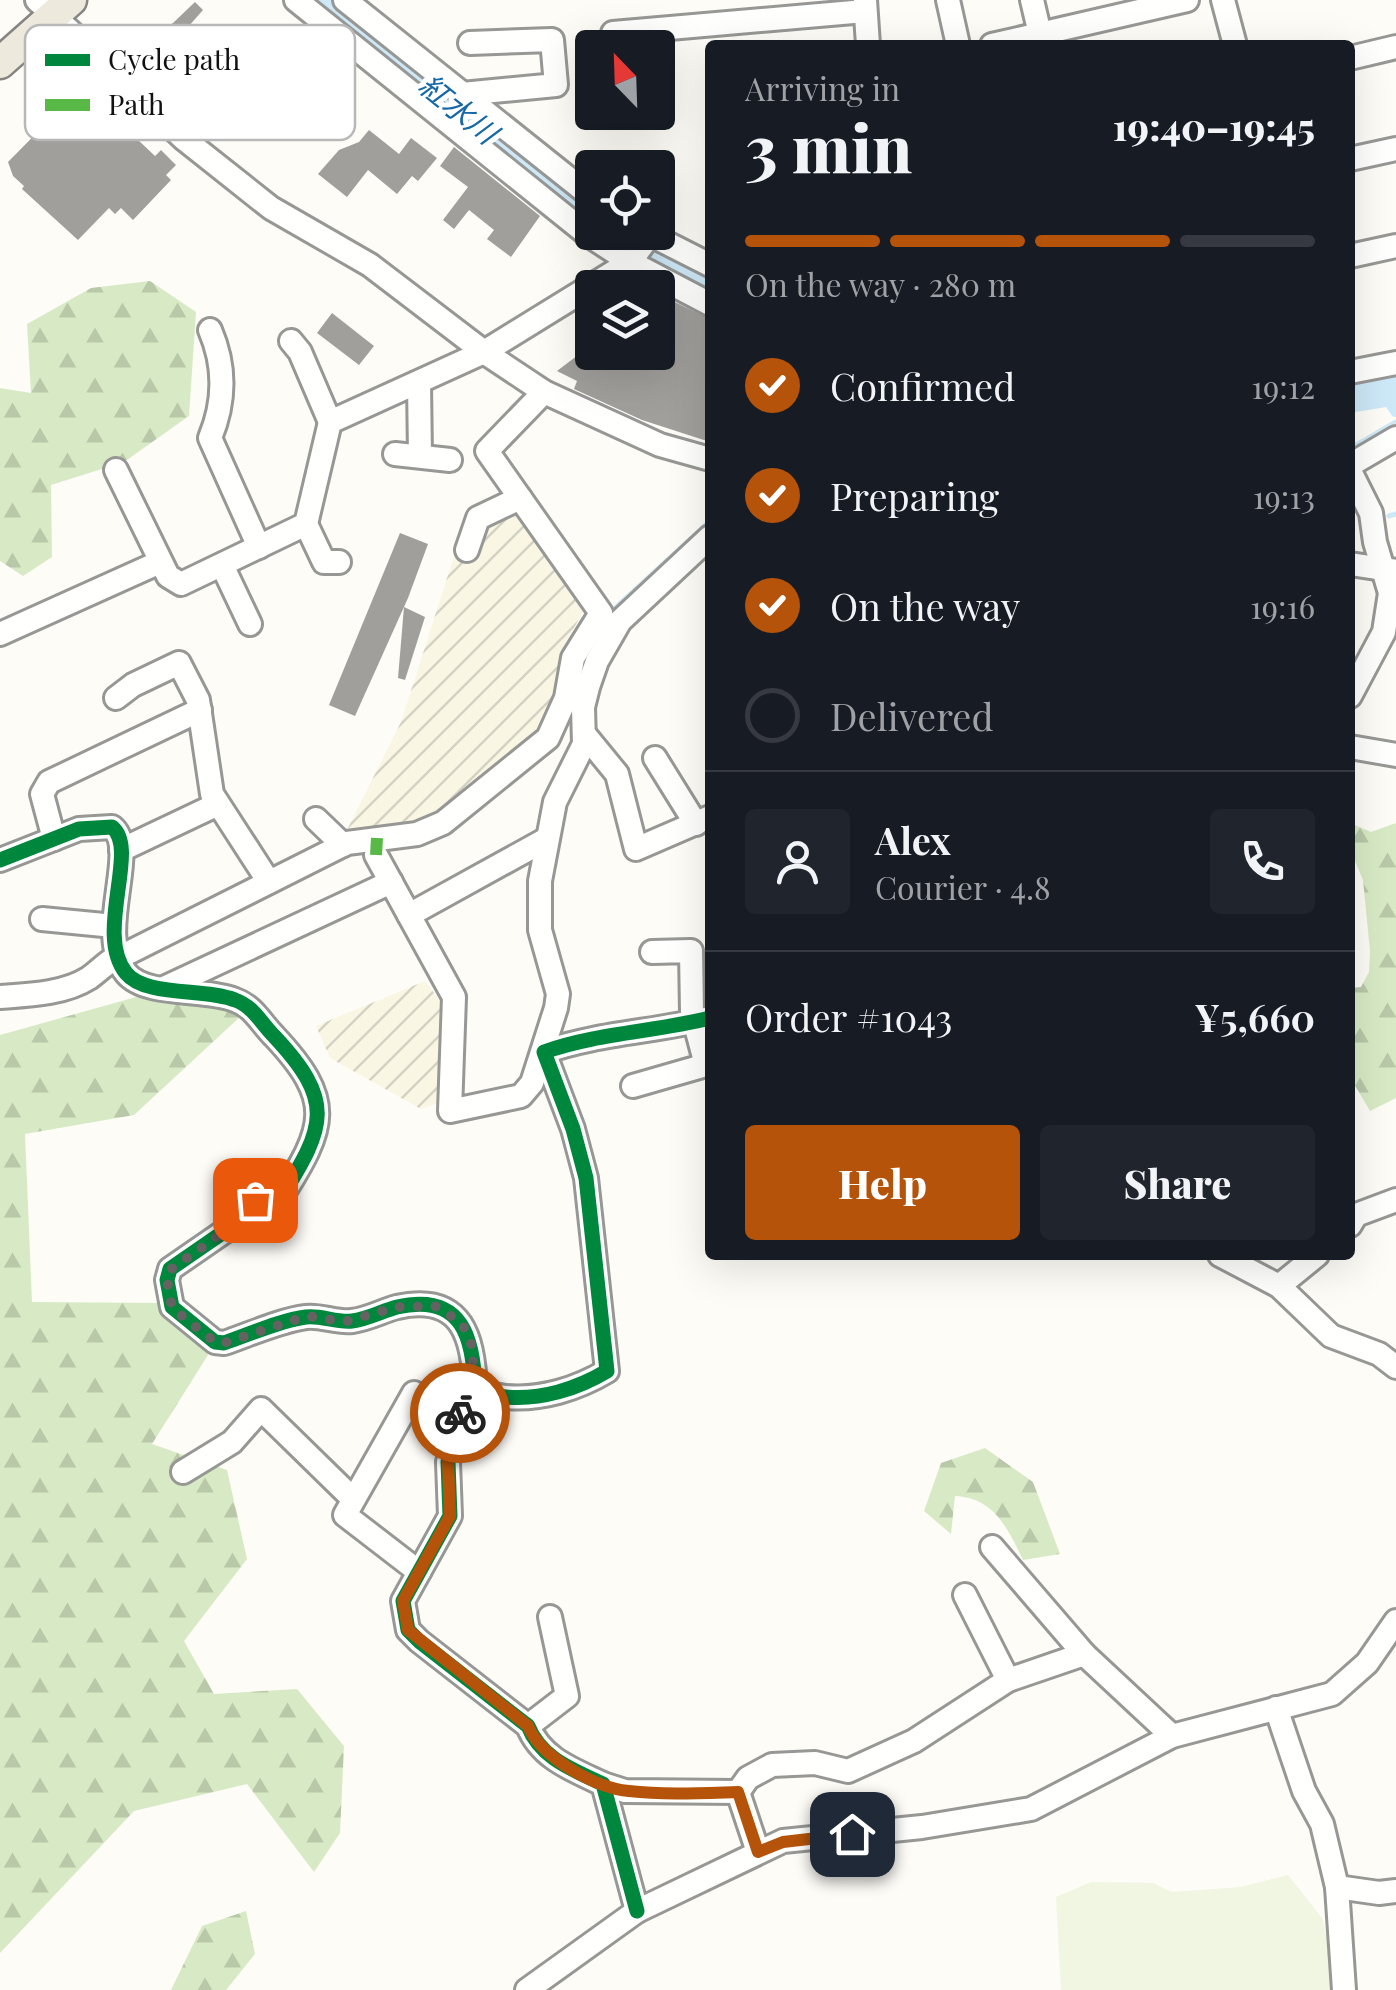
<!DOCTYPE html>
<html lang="en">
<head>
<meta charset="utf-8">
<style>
	body { margin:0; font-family:"Playfair Display","Noto Sans JP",serif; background:#20242c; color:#f1f3f6; height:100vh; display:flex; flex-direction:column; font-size:38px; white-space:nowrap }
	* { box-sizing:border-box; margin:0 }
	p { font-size:32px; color:#9ea1a6 }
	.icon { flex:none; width:55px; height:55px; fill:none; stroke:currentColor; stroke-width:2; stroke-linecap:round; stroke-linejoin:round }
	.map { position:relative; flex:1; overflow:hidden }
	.side { position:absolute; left:705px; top:40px; width:650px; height:1220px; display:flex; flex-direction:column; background:#171b24; border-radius:10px; box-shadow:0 10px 40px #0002 }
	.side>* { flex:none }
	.needle { width:65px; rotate:337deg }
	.buttons { position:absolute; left:575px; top:30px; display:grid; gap:20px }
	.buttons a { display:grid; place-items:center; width:100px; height:100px; border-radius:10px; background:#171b24; box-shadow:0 10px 40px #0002; font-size:50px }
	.pin { position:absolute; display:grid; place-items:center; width:85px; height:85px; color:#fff; margin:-42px; border-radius:20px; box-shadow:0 5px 15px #0006 }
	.courier { position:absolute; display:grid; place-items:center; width:100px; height:100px; margin:-50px; border:8px solid #b45309; border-radius:50%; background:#fff; color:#222; box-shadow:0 2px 12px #0007 }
	.summary em { font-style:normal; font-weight:800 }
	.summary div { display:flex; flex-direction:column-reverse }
	.summary { display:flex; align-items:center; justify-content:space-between; height:170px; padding:0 40px }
	h1 { font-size:65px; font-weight:800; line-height:75px }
	.bar { display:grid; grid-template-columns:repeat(4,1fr); gap:15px 10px; align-content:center; height:120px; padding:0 40px }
	.bar i { height:12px; border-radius:8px; background:#363941 }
	.bar .on { background:#b45309 }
	.bar p { grid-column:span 4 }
	.line { display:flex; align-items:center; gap:25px; padding:0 40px; border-top:2px solid #363941 }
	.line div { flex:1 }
	.round { display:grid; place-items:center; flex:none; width:105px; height:105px; border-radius:10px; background:#20242c }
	ol { padding:0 40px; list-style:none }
	li { display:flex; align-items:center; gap:30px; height:110px }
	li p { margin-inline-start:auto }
	li .icon { padding:10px; border-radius:50%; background:#b45309; color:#fff; stroke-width:4 }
	li:last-child { color:#9ea1a6 }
	li i { width:55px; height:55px; border:5px solid #363941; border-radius:50% }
	.button { display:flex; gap:20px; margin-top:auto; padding:20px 40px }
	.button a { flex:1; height:115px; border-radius:10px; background:#b45309; color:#fff; font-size:40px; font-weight:800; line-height:115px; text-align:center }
	.button a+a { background:#20242c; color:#f1f3f6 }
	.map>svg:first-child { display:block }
	.farmland { fill:url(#farmland-furrows) }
	.forest { fill:url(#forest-firs) }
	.pitch { fill:#f0f6e1 }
	.water { fill:#cde8f7 }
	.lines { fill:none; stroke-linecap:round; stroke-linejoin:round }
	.stream { stroke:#cde8f7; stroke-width:5 }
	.river { stroke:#cde8f7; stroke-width:32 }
	.building { fill:#a19f9c }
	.minor-casing { stroke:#979795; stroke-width:28 }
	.major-casing { stroke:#858482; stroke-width:35 }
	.minor { stroke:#fffffe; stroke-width:22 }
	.major { stroke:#ede9dc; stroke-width:30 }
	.quiet { stroke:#58b947; stroke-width:12; stroke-dasharray:25 12; stroke-linecap:butt }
	.cycleway-casing { stroke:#fff; stroke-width:21 }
	.cycleway { stroke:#00873e; stroke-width:15 }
	.done { stroke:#646362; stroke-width:10; stroke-dasharray:0 18 }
	.route { stroke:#b45309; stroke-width:12 }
	.labels { text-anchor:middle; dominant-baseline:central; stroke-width:10; stroke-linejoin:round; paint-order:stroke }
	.water-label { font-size:30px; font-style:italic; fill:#1768a6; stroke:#fff }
	.key { fill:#fff; stroke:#b8b8b8; stroke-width:2.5 }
	.key-label { font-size:28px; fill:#111 }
</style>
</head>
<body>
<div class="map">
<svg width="1396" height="1990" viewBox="0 0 1396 1990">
	<defs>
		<pattern id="farmland-furrows" width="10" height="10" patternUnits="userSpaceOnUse" patternTransform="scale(2.5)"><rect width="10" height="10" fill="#f9f7e4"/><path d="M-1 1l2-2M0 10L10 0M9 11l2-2" fill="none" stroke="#d4d3c3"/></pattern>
		<pattern id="forest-firs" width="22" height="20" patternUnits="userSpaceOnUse" patternTransform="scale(2.5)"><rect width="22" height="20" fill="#d8eac5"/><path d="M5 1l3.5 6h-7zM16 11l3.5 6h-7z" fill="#b8c8a8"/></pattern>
	</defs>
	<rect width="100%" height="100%" fill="#fdfcf7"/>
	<!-- farmland -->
	<g class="farmland">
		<polygon points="518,513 583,612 562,649 550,707 537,730 446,807 419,822 347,830 401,722 456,550 475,559 487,524"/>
		<polygon points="425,981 445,1007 438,1103 421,1109 330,1058 316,1026"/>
	</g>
	<!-- forest -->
	<g class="forest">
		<polygon points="150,281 196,312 189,416 124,462 51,485 52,557 23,576 0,561 0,388 31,393 27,324 91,288"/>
		<polygon points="1350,823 1371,832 1396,823 1396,1098 1370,1111 1350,1077 1350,988 1361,987 1369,972 1370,951 1363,880 1350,849"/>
		<polygon points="154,992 213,999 241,1016 134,1115 25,1134 32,1302 164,1303 213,1347 152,1444 227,1470 247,1559 184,1641 214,1694 297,1689 344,1746 340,1833 314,1872 247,1784 134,1811 0,1953 0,1035"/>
		<path d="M985,1448l48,34 27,72 -37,6c-16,-33 -29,-62 -68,-64l-4,38 -27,-23 17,-48z"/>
		<polygon points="246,1911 255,1954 226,1990 171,1990 202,1926"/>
	</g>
	<!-- pitch -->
	<polygon class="pitch" points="1288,1875 1322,1918 1340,1990 1061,1990 1056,1897 1091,1882 1153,1883 1172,1892 1241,1887"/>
	<!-- water -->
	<polygon class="water" points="1396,370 1396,417 1393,417 1386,407 1350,413 1350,381"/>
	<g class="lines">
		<!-- stream -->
		<g class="stream">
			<polyline points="1353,447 1396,422"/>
			<polyline points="1389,516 1396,514"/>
			<polyline points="614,609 710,521"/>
			<polyline points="557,742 569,716"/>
		</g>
		<!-- river -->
		<g class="river">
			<polyline points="326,0 556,190 592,216"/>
			<polyline points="616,232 659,260 710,285"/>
		</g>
	</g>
	<!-- building -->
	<g class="building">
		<polygon points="195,2 203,10 157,62 143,50 164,26 166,28 173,23"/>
		<polygon points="82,87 155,156 161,150 176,165 166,175 171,180 133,220 121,208 115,214 109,208 78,240 22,189 24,186 13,176 8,162"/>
		<polygon points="369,130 399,154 411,138 437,158 418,181 412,176 397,194 368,170 347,197 318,174 339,150 359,142"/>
		<polygon points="454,147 540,216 511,257 487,239 494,230 469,210 454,229 443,220 468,187 440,166"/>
		<polygon points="662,296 710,319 710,442 642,420 574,389 577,381 557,371 582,352 658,352 658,299"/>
		<polygon points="332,313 374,346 359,365 317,333"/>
		<polygon points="400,533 428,544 408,598 355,716 329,705"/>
		<polygon points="404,607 425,617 405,680 398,678"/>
	</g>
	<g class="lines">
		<!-- minor casing -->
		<g class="minor-casing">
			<g id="minor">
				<polyline points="37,0 184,139 271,208 370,265 484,352 544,392 660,445 710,459"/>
				<polyline points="296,0 587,234 630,262 710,304"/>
				<polyline points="345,0 592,197"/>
				<polyline points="865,0 868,45"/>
				<polyline points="948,0 958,45"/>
				<polyline points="1032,0 1040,34"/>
				<polyline points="1223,0 1235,45"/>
				<polyline points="613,33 865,11"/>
				<polyline points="992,45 1187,0"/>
				<polyline points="1350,58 1396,47"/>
				<polyline points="462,94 556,85 552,40 470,43"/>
				<polyline points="1350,159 1396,149"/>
				<polyline points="645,232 710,265"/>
				<polyline points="1350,256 1396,246"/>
				<path d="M210,330c16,37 15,72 0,108l49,109"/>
				<polyline points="291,341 300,352 330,422"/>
				<polyline points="1350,372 1396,363"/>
				<polyline points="419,383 420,456"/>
				<polyline points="395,454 450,460"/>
				<polyline points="1350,465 1396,438"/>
				<polyline points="116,470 168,576 181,584 306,524 330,422 484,352 630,262 650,235"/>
				<polyline points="1350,471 1371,513 1375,542 1390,593 1384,632 1350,696"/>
				<polyline points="306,524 324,562 339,562"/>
				<polyline points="467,550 478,518 520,498"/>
				<polyline points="1350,564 1396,571"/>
				<polyline points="222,565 250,624"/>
				<polyline points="0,634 160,562"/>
				<polyline points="116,698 133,685 179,663 198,700 212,794 269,882"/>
				<polyline points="585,735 617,774 636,849 710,817"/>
				<polyline points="1350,747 1396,755"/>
				<polyline points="655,758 696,824"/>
				<polyline points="316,819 343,845"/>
				<polyline points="54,839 42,794 49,782 200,710"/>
				<polyline points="121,850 218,804"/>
				<polyline points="376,855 454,997 450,1111 521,1096 532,1083 556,1008 558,994 540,930 540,881 555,802 584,744 583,707 588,687 597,661 620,621 710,537"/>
				<path d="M0,860l79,-31 33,-2c28,22 -18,106 14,146 19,24 79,15 109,27 18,6 26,23 39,36 61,65 52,90 7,161l-20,1 -11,6 -22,25 -58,40 -3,11 5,27 43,35 9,1c24,-8 57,-23 82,-26 15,-2 31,6 46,4 16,-2 30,-10 45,-14 66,-15 77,32 78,84"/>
				<polyline points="409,915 545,840"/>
				<polyline points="42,919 114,926"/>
				<polyline points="164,988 391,882"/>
				<path d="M0,997c28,-2 64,-3 89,-19 14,-10 23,-22 41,-26l217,-109 70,-9 26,-11 105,-85 18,-40 7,-40 28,-45 -114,-162 57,-59"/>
				<polyline points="633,1086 706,1065 692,1012 691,951 652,952"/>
				<polyline points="1350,1225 1356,1215 1396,1200"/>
				<polyline points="1220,1255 1279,1286 1331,1336 1379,1354 1396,1367"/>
				<polyline points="1279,1286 1317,1255"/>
				<polyline points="414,1393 345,1515 419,1572"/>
				<polyline points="183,1472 232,1442 261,1409 353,1499"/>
				<polyline points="992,1547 1084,1654 1172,1736"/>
				<polyline points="965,1595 1008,1680"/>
				<polyline points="1276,1708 1304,1791 1322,1824 1337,1887 1344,1990"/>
				<polyline points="528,1726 567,1696 550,1617"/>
				<polyline points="603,1784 625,1791 738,1792 758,1852"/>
				<polyline points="738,1792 748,1778 772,1765 815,1763 848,1771 914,1741 1008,1680 1084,1654"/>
				<polyline points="1337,1887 1379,1893 1396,1891"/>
				<path d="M637,1911l-34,-127c-29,-14 -62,-25 -75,-58l-109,-85 -11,-11 -5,-29 47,-85 -2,-54 19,-67c12,-6 25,1 39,2 35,3 71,-8 101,-26l-21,-193 -13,-49 -29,-77c54,-19 110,-20 166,-34"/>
				<polyline points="527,1990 637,1911 783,1841 922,1827 1031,1809 1172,1736 1332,1694 1367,1663 1396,1621"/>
			</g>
		</g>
		<!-- major casing -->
		<g class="major-casing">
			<polyline id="major" points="0,63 71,0"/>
		</g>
		<!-- minor -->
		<use href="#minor" class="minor"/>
		<!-- major -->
		<use href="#major" class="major"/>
		<!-- quiet -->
		<polyline class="quiet" points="376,855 377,838"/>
		<!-- cycleway casing -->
		<g class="cycleway-casing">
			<g id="cycleway">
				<path d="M0,860l79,-31 33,-2c28,22 -18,106 14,146 19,24 79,15 109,27 18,6 26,23 39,36 61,65 52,90 7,161l-20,1 -11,6 -22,25 -58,40 -3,11 5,27 43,35 9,1c24,-8 57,-23 82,-26 15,-2 31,6 46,4 16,-2 30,-10 45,-14 66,-15 77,32 78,84"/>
				<path d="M637,1911l-34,-127c-29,-14 -62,-25 -75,-58l-109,-85 -11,-11 -5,-29 47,-85 -2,-54 19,-67c12,-6 25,1 39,2 35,3 71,-8 101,-26l-21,-193 -13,-49 -29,-77c54,-19 110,-20 166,-34"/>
			</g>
		</g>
		<!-- cycleway -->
		<use href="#cycleway" class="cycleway"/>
	</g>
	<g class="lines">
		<!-- done -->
		<polyline class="done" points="255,1200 228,1229 170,1270 167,1280 172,1308 215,1342 224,1343 307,1316 344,1322 397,1307 435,1306 462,1323 472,1346 474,1391 466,1395 460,1413"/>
		<!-- route -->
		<path class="route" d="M460,1413l-12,49 2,54 -47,85 5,29 120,96c13,32 68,62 101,65 36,4 74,2 109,1l20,60 25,-10 69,-8"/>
	</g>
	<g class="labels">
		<!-- water labels -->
		<g class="water-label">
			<text transform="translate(459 108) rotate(39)">紅水川</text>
		</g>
	</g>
	<!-- legend -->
	<rect x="25" y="25" width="330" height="115" rx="15" class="key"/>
	<rect x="45" y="54" width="45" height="12" fill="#00873e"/>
	<rect x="45" y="99" width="45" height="12" fill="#58b947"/>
	<g class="key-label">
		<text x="108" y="70">Cycle path</text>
		<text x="108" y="115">Path</text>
	</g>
</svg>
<div class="buttons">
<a><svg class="needle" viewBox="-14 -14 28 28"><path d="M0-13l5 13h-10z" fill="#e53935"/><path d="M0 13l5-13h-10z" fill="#9ea1a6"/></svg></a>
<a><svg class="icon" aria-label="locate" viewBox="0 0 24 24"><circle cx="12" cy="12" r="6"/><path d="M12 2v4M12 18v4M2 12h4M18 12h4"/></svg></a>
<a><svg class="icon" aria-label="layers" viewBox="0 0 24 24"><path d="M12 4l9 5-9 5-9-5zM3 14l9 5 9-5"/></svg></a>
</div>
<div class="pin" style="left:255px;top:1200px;background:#ea580c"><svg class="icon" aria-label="bag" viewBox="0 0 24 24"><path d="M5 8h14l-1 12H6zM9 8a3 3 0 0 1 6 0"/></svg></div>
<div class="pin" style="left:852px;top:1834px;background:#1f2937"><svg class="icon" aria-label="home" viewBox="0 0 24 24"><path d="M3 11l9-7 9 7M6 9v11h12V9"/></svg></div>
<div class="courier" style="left:460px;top:1413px"><svg class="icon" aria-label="bike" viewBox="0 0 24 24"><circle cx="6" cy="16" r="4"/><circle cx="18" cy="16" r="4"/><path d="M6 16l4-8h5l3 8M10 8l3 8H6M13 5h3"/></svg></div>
<section class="side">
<div class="summary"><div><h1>3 min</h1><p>Arriving in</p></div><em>19:40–19:45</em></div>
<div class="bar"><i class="on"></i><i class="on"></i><i class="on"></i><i></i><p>On the way · 280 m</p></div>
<ol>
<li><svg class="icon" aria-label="check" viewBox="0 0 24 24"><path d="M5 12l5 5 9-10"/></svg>Confirmed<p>19:12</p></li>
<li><svg class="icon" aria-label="check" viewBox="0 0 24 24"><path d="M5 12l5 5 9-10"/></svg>Preparing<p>19:13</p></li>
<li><svg class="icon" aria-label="check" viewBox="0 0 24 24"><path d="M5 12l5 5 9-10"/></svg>On the way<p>19:16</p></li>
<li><i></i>Delivered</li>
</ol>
<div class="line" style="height:180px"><a class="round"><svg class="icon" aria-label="person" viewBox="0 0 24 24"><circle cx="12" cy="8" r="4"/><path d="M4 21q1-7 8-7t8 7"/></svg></a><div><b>Alex</b><p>Courier · 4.8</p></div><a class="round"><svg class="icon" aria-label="phone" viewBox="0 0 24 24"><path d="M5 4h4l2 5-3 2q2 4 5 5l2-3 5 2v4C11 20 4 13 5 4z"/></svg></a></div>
<div class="line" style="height:130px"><div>Order #1043</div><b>¥5,660</b></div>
<div class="button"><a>Help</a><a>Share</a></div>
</section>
</div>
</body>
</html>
